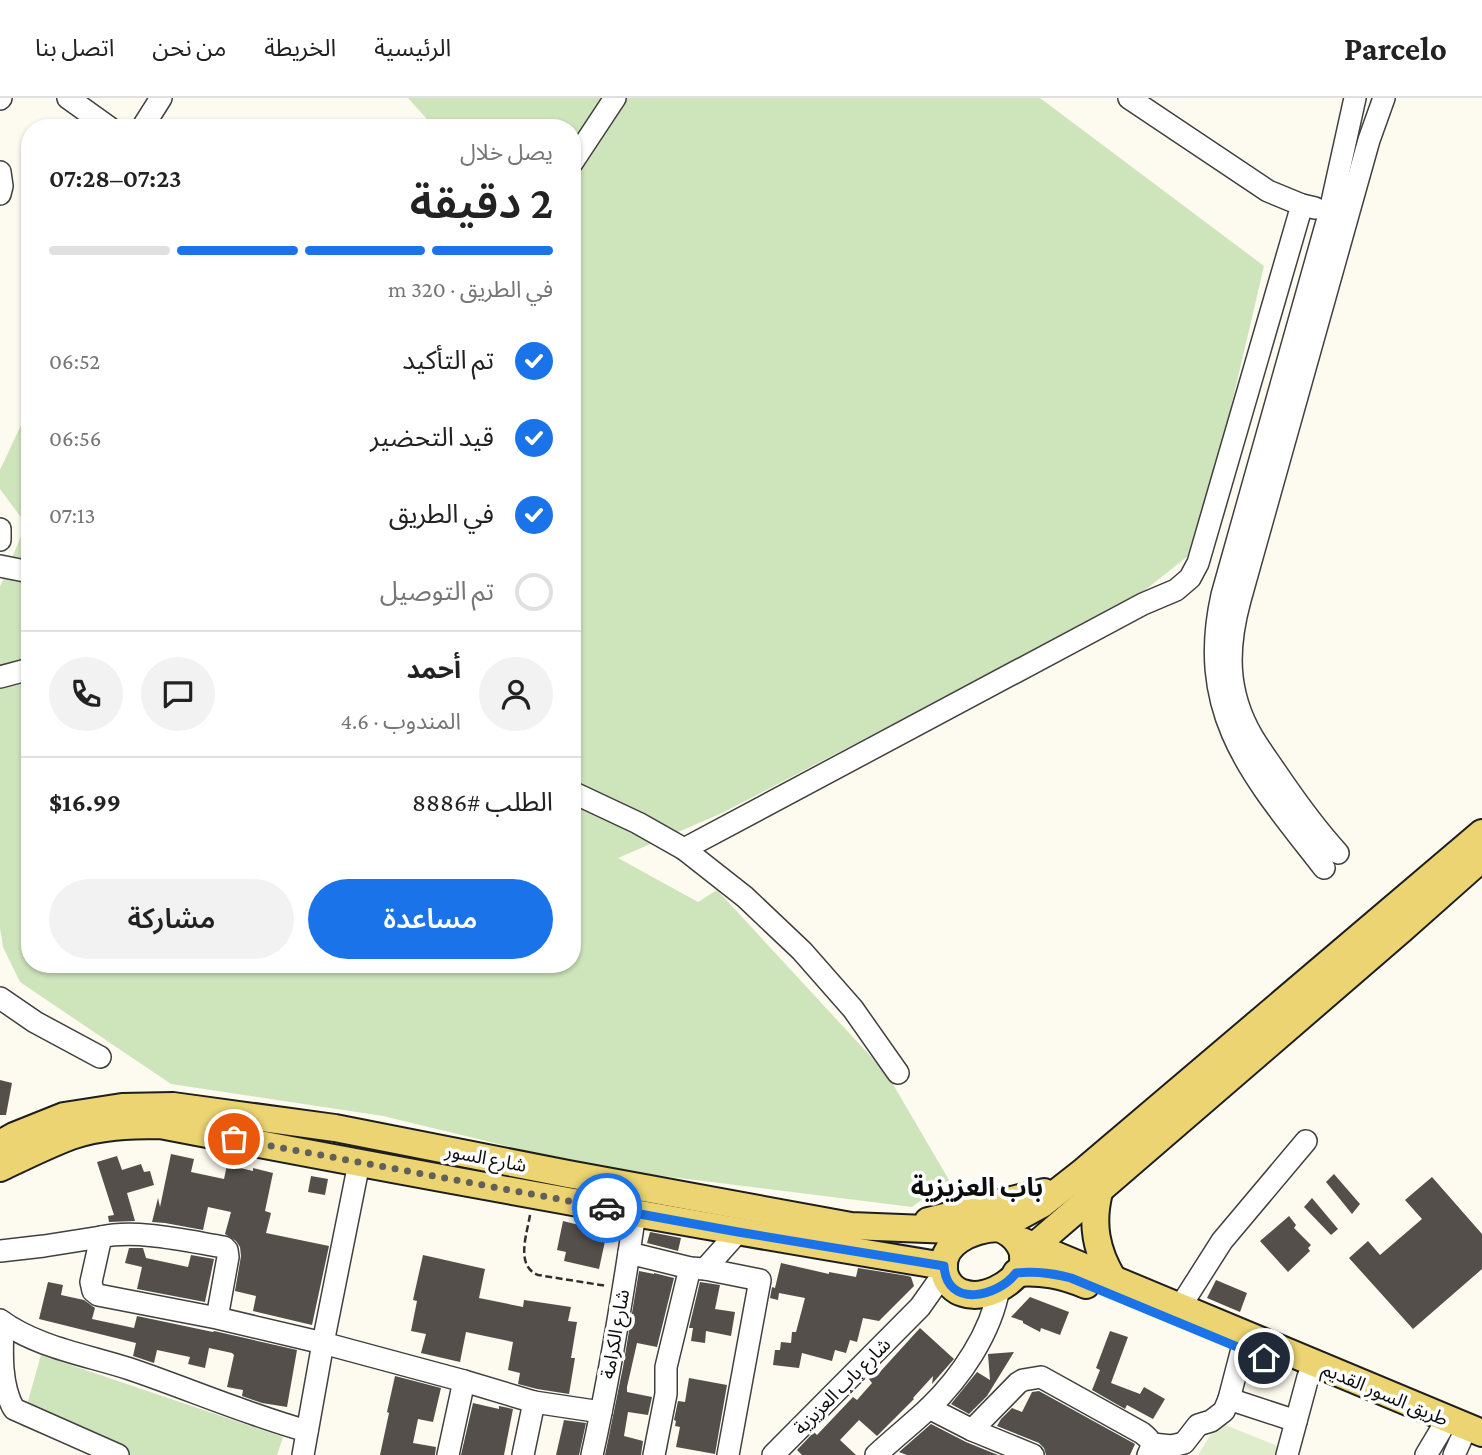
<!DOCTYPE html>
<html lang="ar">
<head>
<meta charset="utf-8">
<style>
	body { margin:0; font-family:"Crimson Pro","Noto Sans Arabic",serif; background:#f2f2f2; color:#222; direction:rtl; height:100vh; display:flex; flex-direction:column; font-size:26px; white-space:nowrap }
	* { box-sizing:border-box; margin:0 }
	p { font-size:23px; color:#767676 }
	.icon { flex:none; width:38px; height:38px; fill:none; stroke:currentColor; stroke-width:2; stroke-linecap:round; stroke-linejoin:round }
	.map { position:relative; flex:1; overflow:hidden; direction:ltr }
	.drawer { position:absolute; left:21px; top:21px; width:560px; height:854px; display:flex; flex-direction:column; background:#fff; border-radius:28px; box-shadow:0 2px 5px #0004; direction:rtl }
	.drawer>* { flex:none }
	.pin { position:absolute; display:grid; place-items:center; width:60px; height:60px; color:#fff; margin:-30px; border:4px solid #fff; border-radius:50%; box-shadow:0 2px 7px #0007 }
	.courier { position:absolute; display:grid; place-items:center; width:70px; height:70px; margin:-35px; border:5px solid #1a73e8; border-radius:50%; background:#fff; color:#222; box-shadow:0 2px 9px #0007 }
	.overview em { font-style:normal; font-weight:600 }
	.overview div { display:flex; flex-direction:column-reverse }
	.overview { display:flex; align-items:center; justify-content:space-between; height:119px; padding:0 28px }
	h1 { font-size:46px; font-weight:600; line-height:52px }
	.bar { display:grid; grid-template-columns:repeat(4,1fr); gap:10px 7px; align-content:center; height:84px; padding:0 28px }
	.bar i { height:9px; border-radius:5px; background:#e0e0e0 }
	.bar .current { background:#1a73e8 }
	.bar p { grid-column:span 4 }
	.line { display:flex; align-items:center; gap:18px; padding:0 28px; border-top:2px solid #e0e0e0 }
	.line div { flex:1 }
	.round { display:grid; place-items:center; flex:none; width:74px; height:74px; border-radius:37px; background:#f2f2f2 }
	ol { padding:0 28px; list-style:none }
	li { display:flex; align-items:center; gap:21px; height:77px }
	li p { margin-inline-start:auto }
	li .icon { padding:7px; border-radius:50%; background:#1a73e8; color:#fff; stroke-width:4 }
	li:last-child { color:#767676 }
	li i { width:38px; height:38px; border:4px solid #e0e0e0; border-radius:50% }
	.action { display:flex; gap:14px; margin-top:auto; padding:14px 28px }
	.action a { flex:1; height:80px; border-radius:42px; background:#1a73e8; color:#fff; font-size:28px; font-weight:600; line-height:80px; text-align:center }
	.action a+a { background:#f2f2f2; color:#222 }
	header { display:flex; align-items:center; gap:42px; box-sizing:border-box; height:98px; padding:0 35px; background:#fff; border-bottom:2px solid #e0e0e0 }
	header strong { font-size:33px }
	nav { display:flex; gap:38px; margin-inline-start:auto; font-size:24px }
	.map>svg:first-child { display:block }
	.green { fill:#cee4bb }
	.pitch { fill:#e0edcc }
	.building { fill:#544f4a }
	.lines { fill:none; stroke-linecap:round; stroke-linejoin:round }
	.minor-casing { stroke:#404040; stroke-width:24 }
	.major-casing { stroke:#1e1e1e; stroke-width:30 }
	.path { stroke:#2f2f2f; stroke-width:2.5; stroke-dasharray:7 3.5; stroke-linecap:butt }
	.minor { stroke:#fff; stroke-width:21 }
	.major { stroke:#ebd471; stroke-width:26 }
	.done { stroke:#61605c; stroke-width:7; stroke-dasharray:0 12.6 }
	.route { stroke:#1a73e8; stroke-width:9 }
	.labels { text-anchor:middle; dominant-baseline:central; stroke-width:7; stroke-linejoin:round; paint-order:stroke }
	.street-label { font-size:19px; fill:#0d0d0d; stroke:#fff }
	.district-label { font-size:26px; font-weight:bold; fill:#0d0d0d; stroke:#fff }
</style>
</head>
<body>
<header>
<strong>Parcelo</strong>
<nav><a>الرئيسية</a><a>الخريطة</a><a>من نحن</a><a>اتصل بنا</a></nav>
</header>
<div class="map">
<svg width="1482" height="1357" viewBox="0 0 1482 1357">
	<rect width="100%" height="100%" fill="#fdfbef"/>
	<!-- green -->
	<g class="green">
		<polygon points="408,0 1040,0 1264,168 1198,450 1135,500 722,715 618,760 698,804 717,792 887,976 949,1082 912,1109 598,1070 383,1018 171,986 20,884 3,849 0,830 0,489 26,426 0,391 0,372 30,308 30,866 572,866 572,30 435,30"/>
		<polygon points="41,1257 283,1339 277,1357 94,1357 21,1328"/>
	</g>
	<!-- pitch -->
	<polygon class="pitch" points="1218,1324 1285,1351 1282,1357 1198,1357"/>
	<!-- building -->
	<g class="building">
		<polygon points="0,982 12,985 6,1017 0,1017"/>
		<polygon points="171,1056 194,1061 191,1074 224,1081 227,1067 253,1073 253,1070 273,1075 265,1113 271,1115 266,1135 329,1148 312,1227 253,1213 256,1198 235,1193 241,1158 240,1149 236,1143 225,1136 231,1114 208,1109 203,1132 165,1125 152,1124 158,1100 160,1109"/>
		<polygon points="117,1058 122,1072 141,1066 144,1074 150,1073 154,1087 127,1095 135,1123 109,1124 108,1118 114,1117 97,1064"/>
		<polygon points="1334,1076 1360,1106 1352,1116 1326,1084"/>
		<polygon points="311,1078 328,1081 325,1097 308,1094"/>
		<polygon points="1432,1079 1482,1136 1482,1171 1413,1231 1349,1160 1368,1143 1380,1157 1422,1121 1405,1102"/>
		<polygon points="1312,1100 1338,1131 1331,1137 1304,1109"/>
		<polygon points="1289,1118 1296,1127 1294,1130 1311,1147 1308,1150 1310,1153 1288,1174 1260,1143"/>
		<polygon points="563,1123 607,1134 599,1171 564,1163 566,1154 557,1152"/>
		<polygon points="650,1134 681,1140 678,1153 647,1145"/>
		<polygon points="129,1150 143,1150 146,1160 188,1169 191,1157 214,1161 205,1204 137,1191 142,1169 125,1165"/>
		<polygon points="423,1157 485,1171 479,1200 523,1209 524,1202 571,1209 568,1223 577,1224 571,1260 575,1260 569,1296 537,1291 518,1286 520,1275 508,1272 513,1244 466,1234 460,1264 421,1255 426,1236 411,1233 417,1203 413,1202"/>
		<polygon points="781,1165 829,1176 829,1174 856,1179 858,1170 908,1178 911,1179 914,1188 879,1223 863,1220 857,1244 850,1242 846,1255 835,1252 832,1263 802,1255 799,1270 773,1267 775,1252 780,1252 781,1244 791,1245 792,1234 796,1234 805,1200 779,1195 778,1202 770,1200 772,1189 775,1190"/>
		<polygon points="639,1173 654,1176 654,1175 674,1180 657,1249 637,1245 627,1289 627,1294 652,1299 648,1317 628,1314 624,1338 643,1343 641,1357 605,1357 623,1269"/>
		<polygon points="1216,1182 1247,1195 1240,1214 1207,1200"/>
		<polygon points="48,1184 63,1187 61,1197 84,1202 95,1210 92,1221 134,1230 137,1218 213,1234 214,1233 297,1252 287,1309 262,1305 242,1298 243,1292 227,1289 234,1257 232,1255 209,1250 205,1270 188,1266 190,1259 157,1252 154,1265 133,1258 136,1245 39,1221"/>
		<polygon points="700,1184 720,1187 715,1211 735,1214 731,1238 706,1233 705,1245 691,1243 693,1230 689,1230"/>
		<polygon points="1030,1199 1069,1214 1060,1237 1041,1230 1040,1234 1023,1225 1023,1223 1011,1219"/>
		<polygon points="920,1230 954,1261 932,1286 933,1278 913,1300 914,1301 877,1338 859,1322 840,1342 856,1357 802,1357 797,1352 814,1334 817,1337 853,1299 857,1302 872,1285 869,1281 877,1273 879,1275"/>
		<polygon points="1110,1233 1128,1239 1111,1285 1140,1296 1144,1289 1165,1301 1153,1321 1127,1307 1125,1311 1092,1292 1100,1272 1096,1270"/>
		<polygon points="1014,1254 987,1298 969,1316 951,1306 977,1274 990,1282 988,1256"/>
		<polygon points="395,1278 441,1290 433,1324 418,1321 413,1345 436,1349 435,1357 380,1357 389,1315 387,1314"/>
		<polygon points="689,1280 727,1287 715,1356 676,1349 680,1329 675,1328 676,1323 674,1322 678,1303 685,1304"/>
		<polygon points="1039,1293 1135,1346 1130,1357 1046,1357 1044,1350 1039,1345 997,1328 1001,1321 1012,1310 1022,1314 1032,1294"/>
		<polygon points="473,1305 499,1311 499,1308 513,1311 504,1357 461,1357"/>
		<polygon points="564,1322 586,1325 579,1357 556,1357"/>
		<polygon points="931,1326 966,1344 998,1357 907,1357 899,1354"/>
	</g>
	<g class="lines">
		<!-- minor casing -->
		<g class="minor-casing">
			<g id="minor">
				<polyline points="68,0 110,30"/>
				<polyline points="1129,0 1268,93 1302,107 1315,110"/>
				<polyline points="0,1 1,0"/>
				<polyline points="142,30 161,0"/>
				<polyline points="572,65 615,0"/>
				<polyline points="0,74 2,88 0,96"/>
				<polyline points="0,431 0,442"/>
				<polyline points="0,468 30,474"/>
				<polyline points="0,579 30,571"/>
				<polyline points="572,694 638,725 684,751 745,799 802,853 853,911 898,975"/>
				<polyline points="684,751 1143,506 1176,492 1190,480 1198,465 1302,107"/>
				<path d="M1338,755c-23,-25 -43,-53 -62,-81 -8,-12 -17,-24 -24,-36 -26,-45 -25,-88 -12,-136l129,-460 15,-42"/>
				<path d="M1324,770c-69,-89 -129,-152 -102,-273l108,-384 25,-113"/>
				<polyline points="0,900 35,924 100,959"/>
				<polyline points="0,1153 44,1148 101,1139"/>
				<polyline points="629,1155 690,1170 705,1171 760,1182 728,1357"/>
				<polyline points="705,1171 738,1134"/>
				<polyline points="1180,1209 1222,1143 1306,1043"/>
				<path d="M217,1220l11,-61 -1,-7 -3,-3c-37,-6 -87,-18 -123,-10l-10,45 2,9 5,4 119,23 106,25 141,38 70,21 67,10"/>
				<path d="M0,1222c36,27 87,35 130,49 59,20 116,45 177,62"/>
				<path d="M3,1225c-1,28 -3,62 11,86l104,46"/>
				<polyline points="1229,1301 1296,1323"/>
				<polyline points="929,1310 972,1332 1033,1357"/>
				<path d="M972,1332l46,-47 5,-3 18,-3 101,56c9,7 12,11 6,22"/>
				<polyline points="1152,1346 1172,1348 1184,1345 1198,1327 1211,1323 1224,1313 1229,1301 1242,1251"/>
				<polyline points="303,1357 323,1245 359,1065"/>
				<polyline points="448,1357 464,1283"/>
				<polyline points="523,1357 534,1304"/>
				<path d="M592,1357c18,-80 31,-161 43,-242"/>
				<polyline points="654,1357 666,1296 666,1269 690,1170"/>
				<polyline points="773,1357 920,1209 944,1175"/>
				<path d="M876,1357c17,-16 36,-31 53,-47 32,-31 62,-75 70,-120"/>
				<polyline points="1287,1357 1308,1279"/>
				<polyline points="1426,1357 1447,1322"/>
				<polyline points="1454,1357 1463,1337"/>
			</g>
		</g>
		<!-- major casing -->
		<g class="major-casing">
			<g id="major">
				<polyline points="0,1046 14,1038 64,1018 122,1009 173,1008 335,1030 568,1076 851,1128 977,1133"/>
				<path d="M0,1070c23,-11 47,-23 71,-32 28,-10 59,-11 89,-11 260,50 522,98 784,141"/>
				<path d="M1099,1094c-8,32 -3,59 14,87"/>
				<polyline points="928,1123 1044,1094"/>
				<polyline points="998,1130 1042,1106 1084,1073 1482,735"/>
				<path d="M998,1130c16,5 33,24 22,42 -11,16 -37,30 -57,23 -8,-2 -16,-10 -18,-18 -9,-32 29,-46 53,-47z"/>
				<polyline points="1022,1143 1482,1335"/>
				<polyline points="1023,1158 1401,832 1482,760"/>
				<path d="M1016,1175c26,-2 46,2 70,12"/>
			</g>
		</g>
		<!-- path -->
		<path class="path" d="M530,1117c-3,19 -15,51 8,60l69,11"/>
		<!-- minor -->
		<use href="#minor" class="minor"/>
		<!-- major -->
		<use href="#major" class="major"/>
	</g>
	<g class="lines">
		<!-- done -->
		<polyline class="done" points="234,1041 607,1110"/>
		<!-- route -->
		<path class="route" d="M607,1110l131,24 206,34c3,43 54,31 72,7 19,-2 36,0 55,5l193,80"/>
	</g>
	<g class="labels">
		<!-- street labels -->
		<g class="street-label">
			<text transform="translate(486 1060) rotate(11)">شارع السور</text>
			<text transform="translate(615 1236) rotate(-80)">شارع الكرامة</text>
			<text transform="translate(842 1288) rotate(-45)">شارع باب العزيزية</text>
			<text transform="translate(1385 1296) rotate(23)">طريق السور القديم</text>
		</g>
		<!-- district labels -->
		<g class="district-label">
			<text x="977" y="1089">باب العزيزية</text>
		</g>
	</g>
</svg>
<div class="pin" style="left:234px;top:1041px;background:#ea580c"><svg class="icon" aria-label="bag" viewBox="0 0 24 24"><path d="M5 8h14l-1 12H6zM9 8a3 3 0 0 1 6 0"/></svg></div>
<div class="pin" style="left:1264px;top:1260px;background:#1f2937"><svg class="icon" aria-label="home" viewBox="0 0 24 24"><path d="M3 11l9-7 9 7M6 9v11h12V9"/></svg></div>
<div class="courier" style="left:607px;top:1110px"><svg class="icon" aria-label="car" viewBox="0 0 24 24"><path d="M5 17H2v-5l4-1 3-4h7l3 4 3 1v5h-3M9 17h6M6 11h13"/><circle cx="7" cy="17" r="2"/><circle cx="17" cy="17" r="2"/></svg></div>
<section class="drawer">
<div class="overview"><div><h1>2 دقيقة</h1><p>يصل خلال</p></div><em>07:23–07:28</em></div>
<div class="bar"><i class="current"></i><i class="current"></i><i class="current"></i><i></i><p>في الطريق · 320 m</p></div>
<ol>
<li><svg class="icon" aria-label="check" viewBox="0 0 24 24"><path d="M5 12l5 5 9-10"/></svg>تم التأكيد<p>06:52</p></li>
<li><svg class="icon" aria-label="check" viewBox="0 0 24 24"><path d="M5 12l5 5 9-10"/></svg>قيد التحضير<p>06:56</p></li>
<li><svg class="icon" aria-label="check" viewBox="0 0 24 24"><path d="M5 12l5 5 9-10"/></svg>في الطريق<p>07:13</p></li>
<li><i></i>تم التوصيل</li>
</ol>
<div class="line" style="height:126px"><a class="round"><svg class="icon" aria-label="person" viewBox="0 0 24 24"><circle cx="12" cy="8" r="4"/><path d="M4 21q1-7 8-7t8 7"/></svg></a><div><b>أحمد</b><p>المندوب · 4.6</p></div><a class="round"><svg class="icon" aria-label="chat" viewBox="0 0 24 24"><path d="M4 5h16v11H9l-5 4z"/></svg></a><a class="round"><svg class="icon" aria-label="phone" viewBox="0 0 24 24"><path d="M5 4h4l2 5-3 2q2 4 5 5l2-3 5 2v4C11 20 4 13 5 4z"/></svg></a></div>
<div class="line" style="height:91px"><div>الطلب #8886</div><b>$16.99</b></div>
<div class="action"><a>مساعدة</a><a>مشاركة</a></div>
</section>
</div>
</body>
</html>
